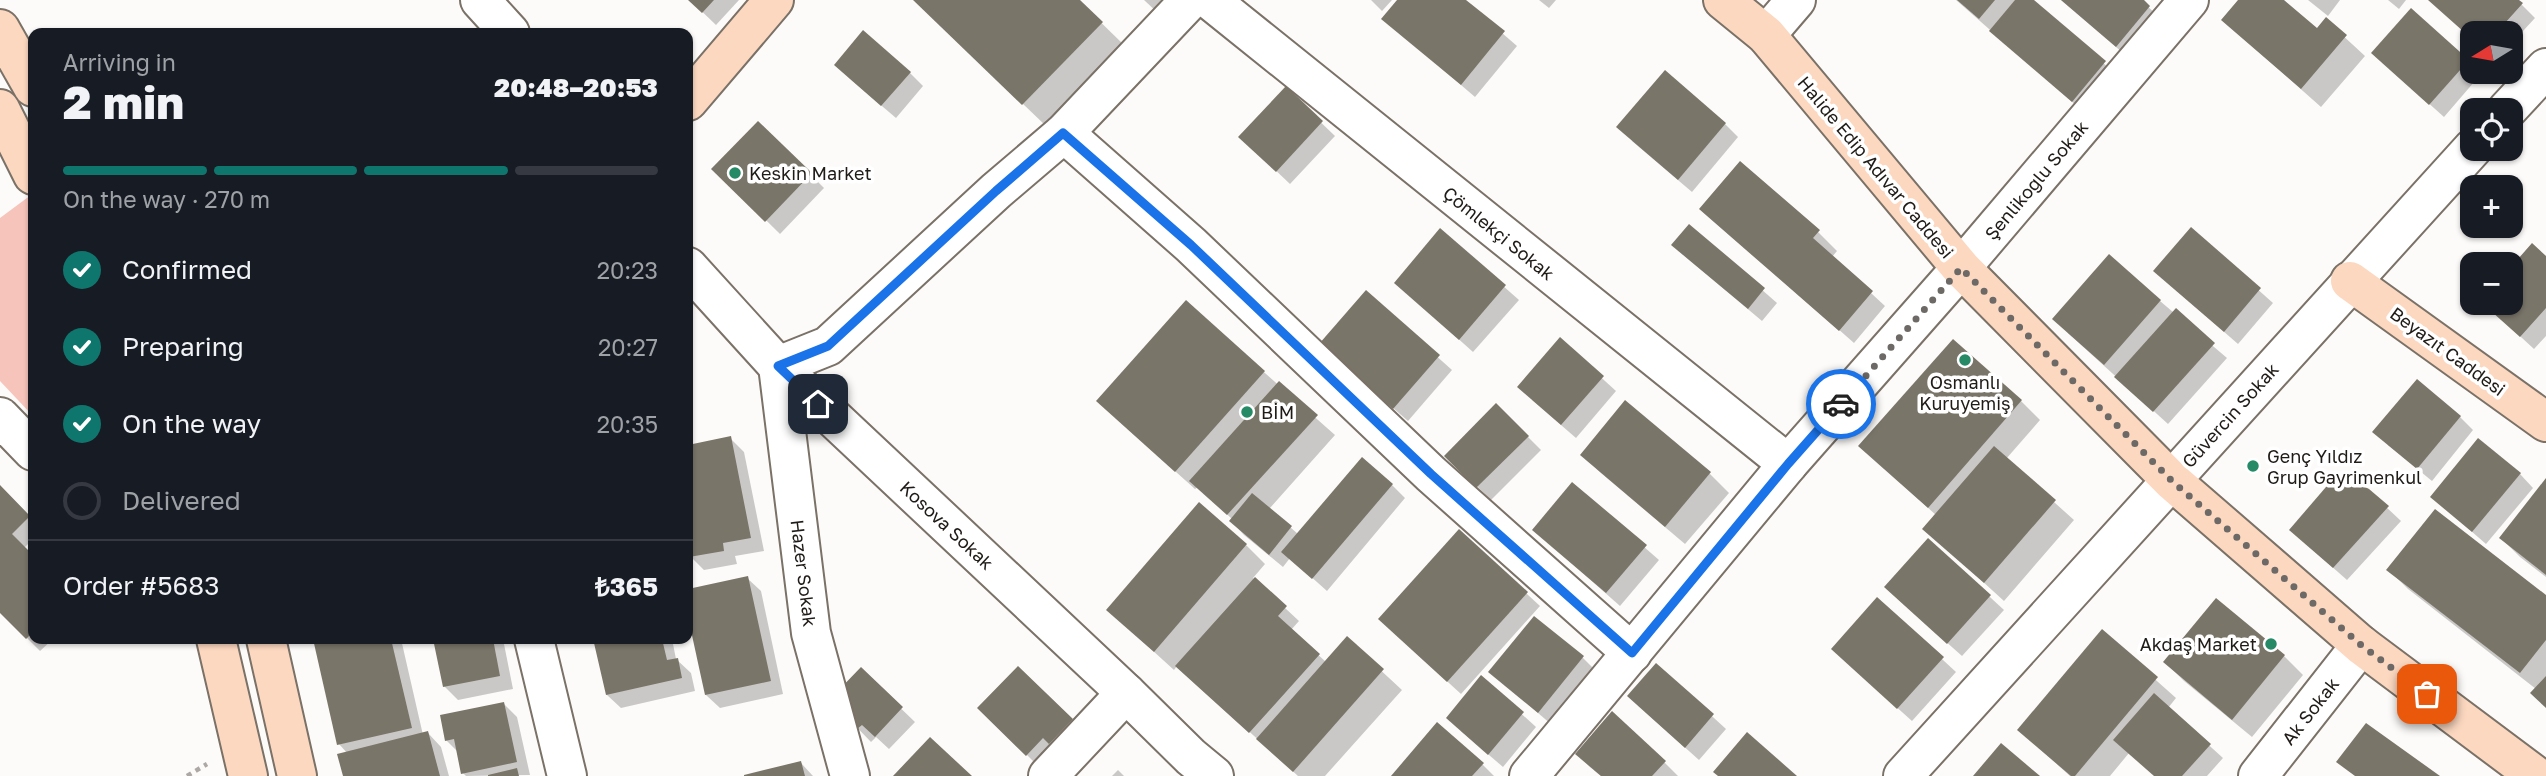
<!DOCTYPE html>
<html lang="en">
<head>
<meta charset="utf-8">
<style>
	body { margin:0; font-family:"Golos Text",sans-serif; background:#242831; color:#f1f3f6; height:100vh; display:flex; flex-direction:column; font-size:26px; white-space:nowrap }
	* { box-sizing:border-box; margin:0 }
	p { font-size:23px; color:#9ea1a6 }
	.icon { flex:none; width:38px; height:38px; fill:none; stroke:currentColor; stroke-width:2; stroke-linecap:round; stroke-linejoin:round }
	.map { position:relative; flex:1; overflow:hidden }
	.side { position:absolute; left:28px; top:28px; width:665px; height:616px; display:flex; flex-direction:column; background:#171b24; border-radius:14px; box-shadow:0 2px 5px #0004 }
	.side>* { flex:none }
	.needle { width:46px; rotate:259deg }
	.fabs { position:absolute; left:2460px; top:21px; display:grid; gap:14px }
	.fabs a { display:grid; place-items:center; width:63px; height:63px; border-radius:14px; background:#171b24; box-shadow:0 2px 5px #0004; font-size:35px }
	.pin { position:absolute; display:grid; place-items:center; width:60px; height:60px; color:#fff; margin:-30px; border-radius:14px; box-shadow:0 4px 10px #0006 }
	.courier { position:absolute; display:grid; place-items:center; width:70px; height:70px; margin:-35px; border:5px solid #1a73e8; border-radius:50%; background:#fff; color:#222; box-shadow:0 2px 9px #0007 }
	.headline em { font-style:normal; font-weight:800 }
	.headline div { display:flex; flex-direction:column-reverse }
	.headline { display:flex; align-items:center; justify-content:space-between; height:119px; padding:0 35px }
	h1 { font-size:46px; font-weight:800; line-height:52px }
	.bar { display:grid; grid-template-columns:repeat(4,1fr); gap:10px 7px; align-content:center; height:84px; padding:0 35px }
	.bar i { height:9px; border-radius:5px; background:#363941 }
	.bar .on { background:#0f766e }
	.bar p { grid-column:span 4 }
	.line { display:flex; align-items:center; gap:18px; padding:0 35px; border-top:2px solid #363941 }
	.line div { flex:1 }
	ol { padding:0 35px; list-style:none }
	li { display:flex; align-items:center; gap:21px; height:77px }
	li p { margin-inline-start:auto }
	li .icon { padding:7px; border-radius:50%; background:#0f766e; color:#fff; stroke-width:4 }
	li:last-child { color:#9ea1a6 }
	li i { width:38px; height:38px; border:4px solid #363941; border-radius:50% }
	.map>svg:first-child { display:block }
	.green { fill:#f6c4bb }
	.shadow { fill:#0003 }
	.building { fill:#7a7569 }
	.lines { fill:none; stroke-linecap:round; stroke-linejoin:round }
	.street-casing { stroke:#7a7167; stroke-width:42 }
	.secondary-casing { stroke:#7a7167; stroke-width:42 }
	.path { stroke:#aba8a6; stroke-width:4.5; stroke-dasharray:5 5; stroke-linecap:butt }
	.street { stroke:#fff; stroke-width:38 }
	.secondary { stroke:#fcd8c0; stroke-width:38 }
	.done { stroke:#6d6966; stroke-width:7; stroke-dasharray:0 12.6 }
	.route { stroke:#1a73e8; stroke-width:9 }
	.poi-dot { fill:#258a65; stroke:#fff; stroke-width:2.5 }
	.labels { text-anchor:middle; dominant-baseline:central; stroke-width:7; stroke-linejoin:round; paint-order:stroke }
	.street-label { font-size:18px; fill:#1f1b17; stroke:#fff }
	.poi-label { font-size:18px; fill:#1f1b17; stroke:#fff; text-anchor:start }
</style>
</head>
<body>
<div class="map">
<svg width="2546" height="776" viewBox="0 0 2546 776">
	<rect width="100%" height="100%" fill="#fdfbf9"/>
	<!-- green -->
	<polygon class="green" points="31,195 33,200 33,416 0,381 0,218"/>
	<!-- shadow -->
	<g class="shadow">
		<polygon points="690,0 739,0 716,25"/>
		<polygon points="915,0 1078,0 1125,46 1047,127"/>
		<polygon points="1144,0 1173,0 1159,14"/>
		<polygon points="1371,0 1392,0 1382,11"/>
		<polygon points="1399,0 1464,0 1517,46 1475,97 1384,19"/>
		<polygon points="1539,0 1556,0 1549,8"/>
		<polygon points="1956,0 2031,0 2118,76 2086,114"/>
		<polygon points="2061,0 2141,0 2162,20 2130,59"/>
		<polygon points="2240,0 2281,0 2317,31 2326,20 2365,56 2321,107 2223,20"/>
		<polygon points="2308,0 2340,0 2328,16"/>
		<polygon points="2388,0 2406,0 2399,9"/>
		<polygon points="2430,0 2517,0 2535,18 2511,44 2511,33 2473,33"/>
		<polygon points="2411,10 2473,66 2473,72 2481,74 2444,117 2387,66"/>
		<polygon points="910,73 923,86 896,118 849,78"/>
		<polygon points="1286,89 1335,136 1290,184 1254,150"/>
		<polygon points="759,123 824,188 780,234 714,169"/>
		<polygon points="1725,124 1738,137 1692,192 1632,141"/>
		<polygon points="1702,209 1818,232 1837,251 1832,257 1885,306 1854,343"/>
		<polygon points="1689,226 1777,303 1762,321 1687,258"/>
		<polygon points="2191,230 2273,303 2238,344 2169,284"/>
		<polygon points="1441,231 1519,300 1473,352 1396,283"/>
		<polygon points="2546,258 2546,336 2534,349 2484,303 2511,303"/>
		<polygon points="1366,293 1452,370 1408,421 1335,357"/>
		<polygon points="2160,301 2227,358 2168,424 2068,333"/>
		<polygon points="1186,303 1335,435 1269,509 1298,534 1392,485 1405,498 1327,591 1290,558 1283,567 1244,535 1231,521 1232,519 1198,487 1195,489 1118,420"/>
		<polygon points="1560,340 1616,391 1576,438 1532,400"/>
		<polygon points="2021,401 2040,420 2006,459 2074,520 2004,601 1925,529 1937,516 1860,446"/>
		<polygon points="1625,403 1710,474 1729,493 1685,544 1601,473 1582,455"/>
		<polygon points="1496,405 1541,450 1491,500 1446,456"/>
		<polygon points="2460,417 2473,430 2432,481 2388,445"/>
		<polygon points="730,438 744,452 764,551 735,556 737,564 704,570 691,557 688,540 688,447"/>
		<polygon points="2520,474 2533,488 2486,544 2432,497"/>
		<polygon points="2546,481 2546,577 2520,557 2501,538"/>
		<polygon points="1572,484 1659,560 1620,606 1534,530"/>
		<polygon points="0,487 33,521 33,539 24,548 33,557 33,639 53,639 40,651 0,611"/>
		<polygon points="2368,490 2401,521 2347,580 2305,543"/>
		<polygon points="1459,531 1540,606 1461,694 1393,632"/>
		<polygon points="1928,540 2004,610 1962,656 1899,600"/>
		<polygon points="1246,545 1265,564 1253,578 1299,621 1291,630 1326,662 1347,639 1402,690 1325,776 1298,776 1177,666 1174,670 1108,610"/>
		<polygon points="2389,570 2546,597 2546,706 2536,689 2408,589"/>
		<polygon points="747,578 761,591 783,694 720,708 706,695 688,610 688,591"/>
		<polygon points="1878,600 1956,672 1912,721 1846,662"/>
		<polygon points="2216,600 2284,656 2303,675 2252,737 2184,681 2165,662"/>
		<polygon points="2102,632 2176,698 2168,708 2223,758 2207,776 2155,776 2129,753 2110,776 2070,776 2019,730"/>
		<polygon points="315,639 401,639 423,735 428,733 441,747 449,776 345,776 348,754 339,744"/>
		<polygon points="434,639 503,639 513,689 458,700 444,686"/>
		<polygon points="622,639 668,639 673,644 676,659 691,673 695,691 621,708 607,695 596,645"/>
		<polygon points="1582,657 1596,671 1552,725 1490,672"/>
		<polygon points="1656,665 1726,729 1699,760 1642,709"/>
		<polygon points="1018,668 1085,733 1040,768 980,708"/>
		<polygon points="861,670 915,722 889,749 876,737 871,742 843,713"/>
		<polygon points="1482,678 1536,727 1503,767 1461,731"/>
		<polygon points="504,704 517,717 530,775 466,776 463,773 459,753 446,740"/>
		<polygon points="1612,714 1665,763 1678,776 1601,776 1590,767 1577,754"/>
		<polygon points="801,763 813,776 747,776"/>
		<polygon points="1482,764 1494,776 1393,776"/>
		<polygon points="1118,770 1124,776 1112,776"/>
	</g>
	<!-- building -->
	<g class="building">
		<polygon points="688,0 714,0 702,13"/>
		<polygon points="913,0 1080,0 1103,22 1022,105"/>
		<polygon points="1397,0 1466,0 1505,31 1461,85 1381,19"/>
		<polygon points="1957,0 1995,0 1979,19"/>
		<polygon points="2015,0 2034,0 2106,61 2072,102 1989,31"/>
		<polygon points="2061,0 2144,0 2150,6 2116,47"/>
		<polygon points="2238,0 2284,0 2317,28 2326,17 2347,35 2301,89 2221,20"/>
		<polygon points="2428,0 2519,0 2523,3 2496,33 2473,33 2473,40"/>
		<polygon points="2411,8 2469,60 2429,105 2371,53"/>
		<polygon points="863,30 911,72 881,106 834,65"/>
		<polygon points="1665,70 1726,123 1678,180 1616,127"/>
		<polygon points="1286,86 1323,121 1276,172 1238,137"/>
		<polygon points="758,121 812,173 765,222 711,169"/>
		<polygon points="1740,161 1820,230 1813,238 1873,291 1839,331 1699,209"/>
		<polygon points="1689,224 1765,288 1748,309 1671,245"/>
		<polygon points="2191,227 2261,288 2224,332 2153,271"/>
		<polygon points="1440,228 1506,285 1459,340 1394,283"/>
		<polygon points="2532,243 2546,256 2546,308 2520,337 2482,303 2511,303 2511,267"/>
		<polygon points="2109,254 2161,300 2104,365 2052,319"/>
		<polygon points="1366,290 1440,355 1393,409 1319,344"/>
		<polygon points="1186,300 1265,371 1175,472 1096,401"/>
		<polygon points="2176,308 2215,343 2153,412 2114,377"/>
		<polygon points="1560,337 1604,376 1561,425 1517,387"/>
		<polygon points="1953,339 2022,400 1928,508 1858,446"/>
		<polygon points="2417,379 2461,416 2417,469 2372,432"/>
		<polygon points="1279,381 1318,415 1227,515 1189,481"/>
		<polygon points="1625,400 1711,472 1665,527 1580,455"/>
		<polygon points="1496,403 1529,436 1476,488 1444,456"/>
		<polygon points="731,436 751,538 723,543 724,551 689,557 688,445"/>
		<polygon points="2478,438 2521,473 2472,532 2430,497"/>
		<polygon points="1994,446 2056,500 1984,583 1922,529"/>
		<polygon points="1362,457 1393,484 1312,579 1281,552"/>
		<polygon points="2338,473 2369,489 2389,506 2333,568 2289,530"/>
		<polygon points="2546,478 2546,575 2499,538"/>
		<polygon points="1572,482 1647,545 1606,593 1532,530"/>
		<polygon points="0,485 30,516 12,534 33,555 33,632 26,639 0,613"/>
		<polygon points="1252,493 1292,526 1269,555 1229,521"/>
		<polygon points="1199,502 1247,544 1154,652 1106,610"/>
		<polygon points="2435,509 2546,595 2546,640 2520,673 2386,570"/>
		<polygon points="1459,529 1528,592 1447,682 1378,619"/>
		<polygon points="1928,538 1991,595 1947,644 1884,587"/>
		<polygon points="748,576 771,681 705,695 688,617 688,589"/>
		<polygon points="1255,577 1287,606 1278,616 1320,654 1249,733 1175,666"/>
		<polygon points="1877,597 1944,657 1897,709 1831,649"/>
		<polygon points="2216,598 2285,655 2232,720 2163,662"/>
		<polygon points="1534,616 1584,656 1538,713 1488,672"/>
		<polygon points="2102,629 2158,677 2075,776 2071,776 2017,730"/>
		<polygon points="1347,636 1384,669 1293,772 1256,739"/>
		<polygon points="313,639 391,639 412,728 337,745"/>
		<polygon points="433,639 493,639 500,676 443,687"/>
		<polygon points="614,639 662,639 667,660 678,658 682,678 606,695 594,643"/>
		<polygon points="1656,663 1714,714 1685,748 1627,696"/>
		<polygon points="1018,666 1073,719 1049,744 1043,738 1026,756 977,708"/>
		<polygon points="861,667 903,707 875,737 862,725 857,729 835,694"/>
		<polygon points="1481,675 1524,712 1488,755 1446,718"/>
		<polygon points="2546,676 2546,708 2530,693"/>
		<polygon points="2154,693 2211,744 2182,776 2154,776 2113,740"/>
		<polygon points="504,702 517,762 461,774 454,739 445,741 440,715"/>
		<polygon points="1612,711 1666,761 1652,776 1601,776 1575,754"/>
		<polygon points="1437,722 1484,763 1472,776 1391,776"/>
		<polygon points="2366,723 2440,776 2355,776 2336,762"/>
		<polygon points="428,731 440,776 343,776 337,754"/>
		<polygon points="1747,732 1797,776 1718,776 1713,772"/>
		<polygon points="930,737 972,776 893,776"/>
		<polygon points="2001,743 2040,776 1973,776"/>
		<polygon points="801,761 805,776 744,776 744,775"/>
		<polygon points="517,768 519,776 488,776 488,775"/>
	</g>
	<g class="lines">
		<!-- street casing -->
		<g class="street-casing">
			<g id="street">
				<polyline points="480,0 510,33"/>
				<polyline points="1210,0 1788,464"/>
				<polyline points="1766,35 1796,0"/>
				<polyline points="2507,110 2546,68"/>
				<polyline points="1064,133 1191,245 1431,474 1632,653"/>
				<polyline points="688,267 778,366 1126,693 1191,757 1214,776"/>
				<polyline points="0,417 33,451"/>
				<polyline points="534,639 567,776"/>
				<polyline points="850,776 811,633 778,366 828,346 996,191 1064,133 1190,0"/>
				<polyline points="1048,776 1126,693"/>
				<polyline points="1529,776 1788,464 1961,268 2189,0"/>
				<polyline points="1903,776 2473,148"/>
				<polyline points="2258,776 2361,645"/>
			</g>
		</g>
		<!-- secondary casing -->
		<g class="secondary-casing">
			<g id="secondary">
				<polyline points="1723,0 1766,35 1961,268 2172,481 2361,645 2536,776"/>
				<polyline points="0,29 33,87"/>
				<polyline points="688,101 774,0"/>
				<polyline points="0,109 33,175"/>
				<polyline points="2350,281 2546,422"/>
				<polyline points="216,639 248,776"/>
				<polyline points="266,639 297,776"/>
			</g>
		</g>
		<!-- path -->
		<polyline class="path" points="187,776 207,764"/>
		<!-- street -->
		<use href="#street" class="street"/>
		<!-- secondary -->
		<use href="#secondary" class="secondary"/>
	</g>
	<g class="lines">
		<!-- done -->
		<polyline class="done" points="1841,404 1961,268 2172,481 2361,645 2427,694"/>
		<!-- route -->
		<polyline class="route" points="818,404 778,366 828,346 996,191 1063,133 1191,245 1431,474 1632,653 1788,464 1841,404"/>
	</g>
	<!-- markers -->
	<g class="poi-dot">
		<circle cx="735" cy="173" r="7"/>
		<circle cx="1965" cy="360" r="7"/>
		<circle cx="1247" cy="412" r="7"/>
		<circle cx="2253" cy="466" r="7"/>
		<circle cx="2271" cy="644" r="7"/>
	</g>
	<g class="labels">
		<!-- street labels -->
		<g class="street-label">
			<text transform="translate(1876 167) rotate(50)">Halide Edip Adıvar Caddesi</text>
			<text transform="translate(2036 180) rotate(-50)">Şenlikoğlu Sokak</text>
			<text transform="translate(1499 233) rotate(39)">Çömlekçi Sokak</text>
			<text transform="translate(2448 351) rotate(36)">Beyazıt Caddesi</text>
			<text transform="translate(2230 415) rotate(-48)">Güvercin Sokak</text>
			<text transform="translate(947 525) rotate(43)">Kosova Sokak</text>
			<text transform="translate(804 573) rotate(83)">Hazer Sokak</text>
			<text transform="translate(2310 711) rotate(-52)">Ak Sokak</text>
		</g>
		<!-- poi labels -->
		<g class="poi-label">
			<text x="749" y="173">Keskin Market</text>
			<text x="1965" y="382" text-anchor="middle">Osmanlı<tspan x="1965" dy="21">Kuruyemiş</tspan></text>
			<text x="1261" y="412">BİM</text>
			<text x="2267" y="456">Genç Yıldız<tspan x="2267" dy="21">Grup Gayrimenkul</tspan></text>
			<text x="2257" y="644" text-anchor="end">Akdaş Market</text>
		</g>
	</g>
</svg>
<div class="fabs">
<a><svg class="needle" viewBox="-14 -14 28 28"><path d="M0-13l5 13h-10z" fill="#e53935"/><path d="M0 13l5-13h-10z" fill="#9ea1a6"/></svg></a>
<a><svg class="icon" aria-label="locate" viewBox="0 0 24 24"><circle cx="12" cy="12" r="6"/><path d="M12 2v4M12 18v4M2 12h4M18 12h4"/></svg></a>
<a>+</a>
<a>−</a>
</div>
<div class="pin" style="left:2427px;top:694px;background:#ea580c"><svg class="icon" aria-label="bag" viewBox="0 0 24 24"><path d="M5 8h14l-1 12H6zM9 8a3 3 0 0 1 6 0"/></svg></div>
<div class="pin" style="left:818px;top:404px;background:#1f2937"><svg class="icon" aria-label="home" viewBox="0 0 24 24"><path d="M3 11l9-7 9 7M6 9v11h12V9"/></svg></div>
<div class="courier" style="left:1841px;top:404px"><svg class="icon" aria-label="car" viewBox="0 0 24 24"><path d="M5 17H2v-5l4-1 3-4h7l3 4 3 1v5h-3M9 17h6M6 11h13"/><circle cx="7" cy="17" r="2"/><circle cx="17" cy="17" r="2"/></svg></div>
<section class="side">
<div class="headline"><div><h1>2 min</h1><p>Arriving in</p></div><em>20:48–20:53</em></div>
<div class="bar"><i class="on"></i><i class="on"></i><i class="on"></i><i></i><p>On the way · 270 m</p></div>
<ol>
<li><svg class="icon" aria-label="check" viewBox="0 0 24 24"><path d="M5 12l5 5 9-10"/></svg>Confirmed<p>20:23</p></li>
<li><svg class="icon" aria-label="check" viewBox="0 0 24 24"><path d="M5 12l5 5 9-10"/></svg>Preparing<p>20:27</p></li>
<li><svg class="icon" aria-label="check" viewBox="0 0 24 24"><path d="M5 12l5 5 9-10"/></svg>On the way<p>20:35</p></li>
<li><i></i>Delivered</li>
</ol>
<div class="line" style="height:91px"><div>Order #5683</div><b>₺365</b></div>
</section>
</div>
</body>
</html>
